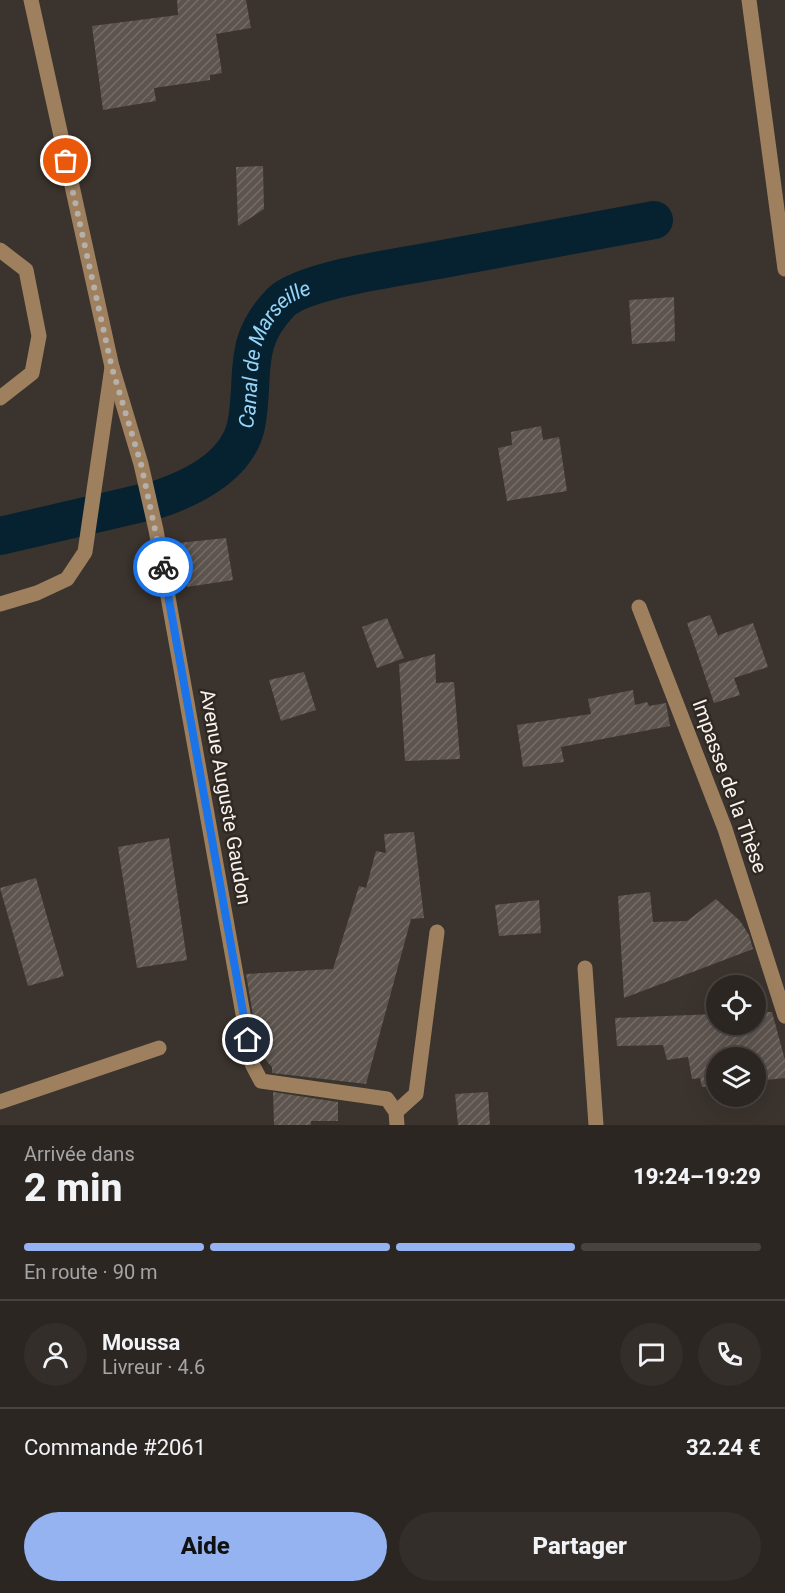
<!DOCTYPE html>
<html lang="fr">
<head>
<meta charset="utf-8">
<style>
	body { margin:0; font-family:Roboto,sans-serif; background:#342e2a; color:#f1f3f6; height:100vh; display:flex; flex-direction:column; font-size:22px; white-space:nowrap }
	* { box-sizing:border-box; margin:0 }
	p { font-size:20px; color:#a6a5a5 }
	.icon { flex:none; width:33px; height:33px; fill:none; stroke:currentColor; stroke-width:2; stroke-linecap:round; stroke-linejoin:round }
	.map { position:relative; height:1125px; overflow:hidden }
	.sheet { display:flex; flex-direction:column; background:#2c2622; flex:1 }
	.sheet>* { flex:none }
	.tools { position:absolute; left:706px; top:975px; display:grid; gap:12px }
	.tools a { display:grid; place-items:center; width:60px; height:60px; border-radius:50%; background:#2c2622; box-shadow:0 6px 24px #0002,0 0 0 2px #484340; font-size:30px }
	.pin { position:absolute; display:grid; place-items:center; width:51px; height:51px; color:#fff; margin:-26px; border:3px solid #fff; border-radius:50%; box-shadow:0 2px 6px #0007 }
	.courier { position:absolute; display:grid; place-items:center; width:60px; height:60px; margin:-30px; border:4px solid #1a73e8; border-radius:50%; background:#fff; color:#222; box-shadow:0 2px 8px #0007 }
	.head em { font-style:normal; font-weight:800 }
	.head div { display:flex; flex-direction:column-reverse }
	.head { display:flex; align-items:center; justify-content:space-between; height:102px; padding:0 24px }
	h1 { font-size:39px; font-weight:800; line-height:45px }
	.bar { display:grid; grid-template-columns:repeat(4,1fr); gap:9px 6px; align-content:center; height:72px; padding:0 24px }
	.bar i { height:8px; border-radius:4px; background:#484340 }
	.bar .active { background:#95b2f1 }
	.bar p { grid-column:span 4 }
	.line { display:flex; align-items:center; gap:15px; padding:0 24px; border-top:2px solid #484340 }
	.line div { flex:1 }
	.round { display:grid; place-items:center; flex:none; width:63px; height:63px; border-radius:32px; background:#342e2a }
	.cta { display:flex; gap:12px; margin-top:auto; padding:12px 24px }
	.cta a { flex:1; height:69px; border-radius:36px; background:#95b2f1; color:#111; font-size:24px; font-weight:800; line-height:69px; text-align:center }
	.cta a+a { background:#342e2a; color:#f1f3f6 }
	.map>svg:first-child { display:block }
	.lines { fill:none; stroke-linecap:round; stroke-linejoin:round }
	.canal { stroke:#062230; stroke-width:38 }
	.building { fill:url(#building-hatch) }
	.minor { stroke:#9e805f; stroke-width:15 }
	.done { stroke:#b6b0ab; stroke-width:6; stroke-dasharray:0 10.8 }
	.route { stroke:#1a73e8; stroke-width:8 }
	.labels { text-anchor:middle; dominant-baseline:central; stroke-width:5; stroke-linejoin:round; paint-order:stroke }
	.street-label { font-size:20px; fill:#f8f3ef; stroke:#302923 }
	.water-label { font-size:21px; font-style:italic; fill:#95d4f8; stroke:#302923 }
</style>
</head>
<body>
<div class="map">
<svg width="785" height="1125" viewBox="0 0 785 1125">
	<defs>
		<pattern id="building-hatch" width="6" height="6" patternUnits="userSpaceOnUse" patternTransform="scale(1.5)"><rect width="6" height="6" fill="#5d544e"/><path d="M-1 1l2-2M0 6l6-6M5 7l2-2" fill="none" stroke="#756d68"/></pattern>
	</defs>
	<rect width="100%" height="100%" fill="#3b332d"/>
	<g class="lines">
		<!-- canal -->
		<path class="canal" id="s1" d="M0,536l159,-37c35,-12 78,-34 87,-73 10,-50 -6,-82 35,-124 24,-23 126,-36 162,-43 70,-13 141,-26 211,-39"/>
	</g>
	<!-- building -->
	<g class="building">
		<polygon points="177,0 246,0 251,28 216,34 222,73 210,75 210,80 154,88 156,101 103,110 92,26 178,15"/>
		<polygon points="263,166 264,209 238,226 236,167"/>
		<polygon points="674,297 675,341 632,344 629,300"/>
		<polygon points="541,426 543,440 559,437 567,491 507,501 498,448 512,445 511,432"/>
		<polygon points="226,538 233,580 187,587 187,585 176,587 169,544"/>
		<polygon points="710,615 719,638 719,635 753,623 768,667 734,678 740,695 714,703 687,623"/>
		<polygon points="387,618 404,658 377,668 362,627"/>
		<polygon points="435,654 436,683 454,682 460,759 405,761 399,664"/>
		<polygon points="304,672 316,710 281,721 269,680"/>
		<polygon points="633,690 635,705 647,702 649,706 666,703 670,726 561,747 564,762 523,767 517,725 591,714 588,699"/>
		<polygon points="414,832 424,918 411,919 366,1084 272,1073 272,1067 263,1057 258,1045 246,974 333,969 359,886 366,888 376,851 386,853 384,834"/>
		<polygon points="169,838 187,960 137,968 118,847"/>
		<polygon points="36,878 64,976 28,986 0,888"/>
		<polygon points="650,892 653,922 687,921 716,899 740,921 749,935 753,949 624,998 618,896"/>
		<polygon points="539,900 541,933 499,936 495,905"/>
		<polygon points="756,1012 772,1012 785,1060 785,1078 756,1081 756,1058 717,1058 717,1085 702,1087 700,1078 692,1079 688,1057 667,1060 663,1045 617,1046 615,1018 717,1014 717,1024 756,1024"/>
		<polygon points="273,1092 338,1102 338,1121 311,1121 311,1125 274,1125"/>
		<polygon points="488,1092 490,1125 458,1125 455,1094"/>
	</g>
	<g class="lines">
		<!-- minor -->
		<g class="minor">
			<polyline points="749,0 785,269"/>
			<polyline points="0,250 26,270 39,336 32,373 0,398"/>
			<polyline points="112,367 141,464 156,530 252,1064 261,1081 387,1099 396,1112 397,1125"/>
			<polyline points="0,604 37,593 67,579 85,552 112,367 31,0"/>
			<polyline points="639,607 725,829 785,1016"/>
			<polyline points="585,968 596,1125"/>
			<polyline points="0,1102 159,1048"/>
			<polyline points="396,1112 416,1094 437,932"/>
		</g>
	</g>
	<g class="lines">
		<!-- done -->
		<polyline class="done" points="66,161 112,368 141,464 163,567"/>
		<!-- route -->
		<polyline class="route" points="163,567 248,1040"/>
	</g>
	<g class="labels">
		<!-- street labels -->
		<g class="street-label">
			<text transform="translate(730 786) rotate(70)">Impasse de la Thèse</text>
			<text transform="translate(226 797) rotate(80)">Avenue Auguste Gaudon</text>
		</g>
		<!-- water labels -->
		<g class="water-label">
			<text stroke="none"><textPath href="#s1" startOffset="363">Canal de Marseille</textPath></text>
		</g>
	</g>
</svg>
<div class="tools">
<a><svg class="icon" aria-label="locate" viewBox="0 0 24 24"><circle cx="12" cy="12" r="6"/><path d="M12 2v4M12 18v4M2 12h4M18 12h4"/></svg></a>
<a><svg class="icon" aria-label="layers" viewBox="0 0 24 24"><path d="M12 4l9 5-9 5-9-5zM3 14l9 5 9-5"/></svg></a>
</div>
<div class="pin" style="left:66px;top:161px;background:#ea580c"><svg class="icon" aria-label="bag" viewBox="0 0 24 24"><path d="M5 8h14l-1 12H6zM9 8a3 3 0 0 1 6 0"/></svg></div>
<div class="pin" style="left:248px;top:1040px;background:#1f2937"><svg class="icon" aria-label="home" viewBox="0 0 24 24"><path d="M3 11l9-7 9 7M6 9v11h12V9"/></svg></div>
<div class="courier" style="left:163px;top:567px"><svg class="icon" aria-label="bike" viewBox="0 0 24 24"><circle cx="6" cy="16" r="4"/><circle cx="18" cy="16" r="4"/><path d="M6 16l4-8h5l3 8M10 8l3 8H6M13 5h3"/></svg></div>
</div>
<section class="sheet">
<div class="head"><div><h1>2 min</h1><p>Arrivée dans</p></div><em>19:24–19:29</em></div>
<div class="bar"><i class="active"></i><i class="active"></i><i class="active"></i><i></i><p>En route · 90 m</p></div>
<div class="line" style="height:108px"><a class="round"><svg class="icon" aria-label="person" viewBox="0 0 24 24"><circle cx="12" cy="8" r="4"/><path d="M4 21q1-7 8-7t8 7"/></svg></a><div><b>Moussa</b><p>Livreur · 4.6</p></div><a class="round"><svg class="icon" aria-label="chat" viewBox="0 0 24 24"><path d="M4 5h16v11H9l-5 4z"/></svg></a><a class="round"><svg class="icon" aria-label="phone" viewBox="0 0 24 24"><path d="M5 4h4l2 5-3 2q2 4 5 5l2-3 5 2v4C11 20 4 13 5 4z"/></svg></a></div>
<div class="line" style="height:78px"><div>Commande #2061</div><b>32.24 €</b></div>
<div class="cta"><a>Aide</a><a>Partager</a></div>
</section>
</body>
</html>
